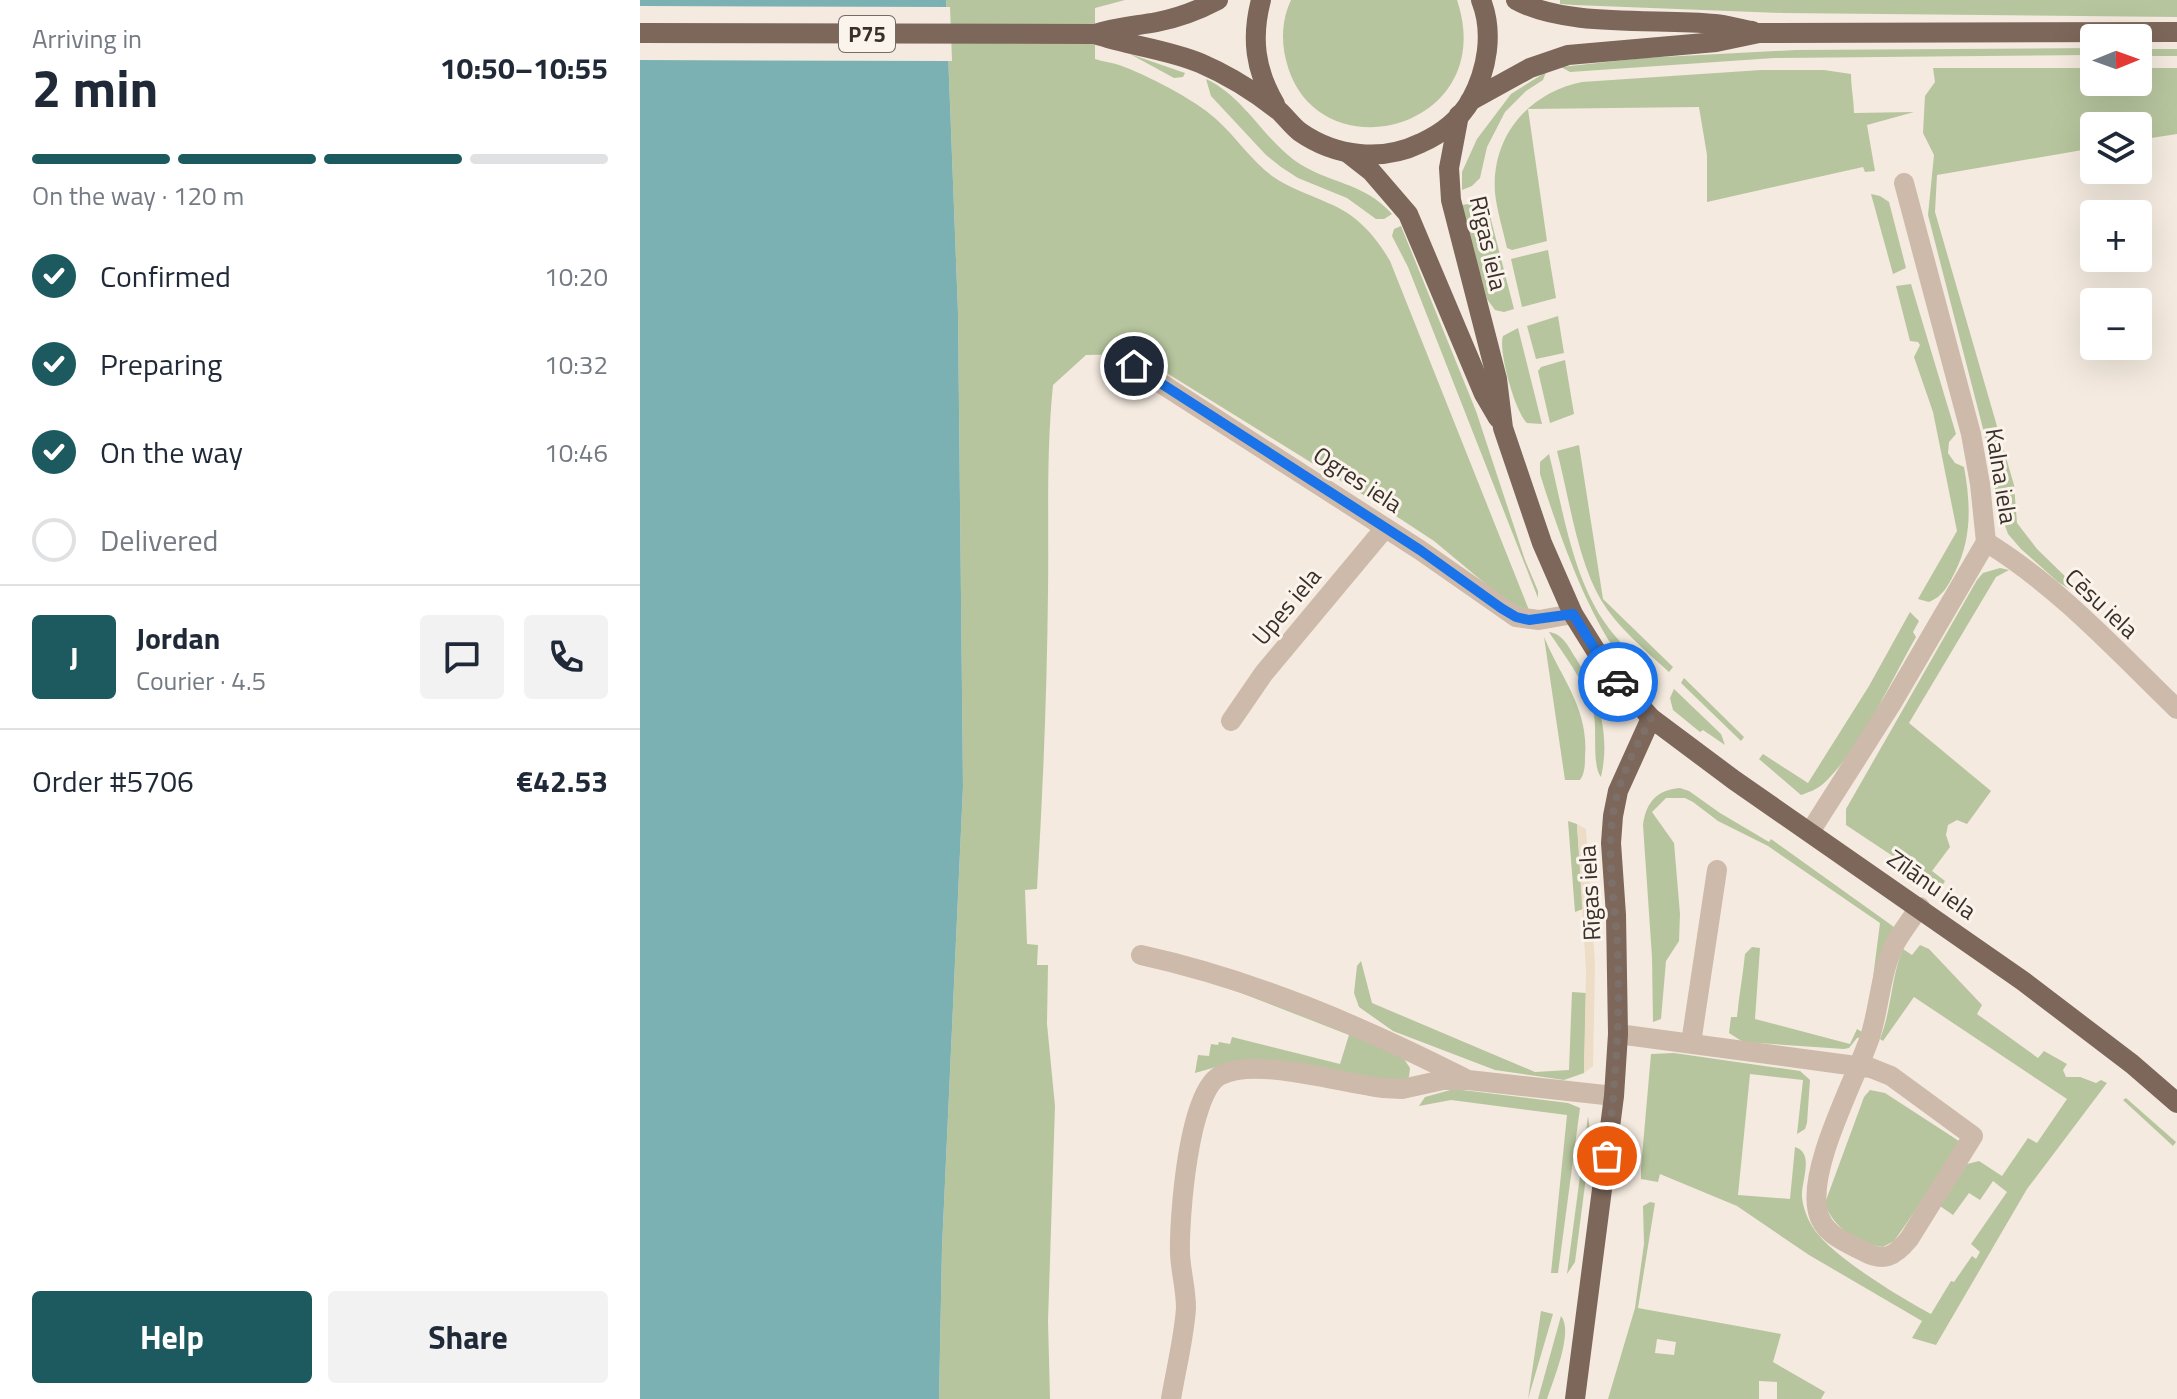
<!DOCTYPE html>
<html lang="en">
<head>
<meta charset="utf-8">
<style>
	body { margin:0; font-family:"Titillium Web",sans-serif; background:#f2f2f3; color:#1f2937; height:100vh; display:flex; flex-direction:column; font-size:30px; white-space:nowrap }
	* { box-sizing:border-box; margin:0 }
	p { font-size:26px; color:#747a83 }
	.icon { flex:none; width:44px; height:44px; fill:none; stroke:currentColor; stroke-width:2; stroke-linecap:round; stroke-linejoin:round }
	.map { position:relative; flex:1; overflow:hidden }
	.details { display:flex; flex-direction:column; background:#fff; width:640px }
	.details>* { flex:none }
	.needle { width:52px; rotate:89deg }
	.tools { position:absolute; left:1440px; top:24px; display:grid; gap:16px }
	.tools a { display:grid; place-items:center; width:72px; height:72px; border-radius:8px; background:#fff; box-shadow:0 8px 32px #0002; font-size:40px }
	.pin { position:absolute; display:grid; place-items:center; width:68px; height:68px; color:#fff; margin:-34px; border:4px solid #fff; border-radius:50%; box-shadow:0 2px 8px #0007 }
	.courier { position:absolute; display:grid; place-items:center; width:80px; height:80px; margin:-40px; border:6px solid #1a73e8; border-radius:50%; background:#fff; color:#222; box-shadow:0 2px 10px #0007 }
	.summary em { font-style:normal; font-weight:700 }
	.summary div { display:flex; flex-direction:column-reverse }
	.summary { display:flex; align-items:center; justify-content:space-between; height:136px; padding:0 32px }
	h1 { font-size:52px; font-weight:700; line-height:60px }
	.bar { display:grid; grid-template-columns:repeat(4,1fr); gap:12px 8px; align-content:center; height:96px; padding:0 32px }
	.bar i { height:10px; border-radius:6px; background:#e0e1e3 }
	.bar .on { background:#1d5a5f }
	.bar p { grid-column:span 4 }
	.line { display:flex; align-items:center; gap:20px; padding:0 32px; border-top:2px solid #e0e1e3 }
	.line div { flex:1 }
	.round { display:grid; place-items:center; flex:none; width:84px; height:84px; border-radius:8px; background:#f2f2f3 }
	ol { padding:0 32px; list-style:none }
	li { display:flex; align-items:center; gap:24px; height:88px }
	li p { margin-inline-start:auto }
	li .icon { padding:8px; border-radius:50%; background:#1d5a5f; color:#fff; stroke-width:4 }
	li:last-child { color:#747a83 }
	li i { width:44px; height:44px; border:4px solid #e0e1e3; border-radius:50% }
	.action { display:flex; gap:16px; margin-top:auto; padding:16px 32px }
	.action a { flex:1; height:92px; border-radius:8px; background:#1d5a5f; color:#fff; font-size:32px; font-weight:700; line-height:92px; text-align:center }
	.action a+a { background:#f2f2f3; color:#1f2937 }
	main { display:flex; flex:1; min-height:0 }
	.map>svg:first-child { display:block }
	.green { fill:#b7c59e; fill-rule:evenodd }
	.plaza { fill:#eddcc6 }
	.water { fill:#7cb1b3 }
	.pier { fill:#f4eadf }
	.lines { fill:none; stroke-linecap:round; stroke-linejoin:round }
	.minor { stroke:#cdbaaa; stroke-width:20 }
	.major { stroke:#7d665a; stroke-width:20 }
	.done { stroke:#7c7069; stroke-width:8; stroke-dasharray:0 14.4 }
	.route { stroke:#1a73e8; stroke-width:10 }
	.labels { text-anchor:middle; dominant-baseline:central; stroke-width:6; stroke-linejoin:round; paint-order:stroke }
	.shield { fill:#fbf4ec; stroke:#756a64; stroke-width:2 }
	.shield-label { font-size:22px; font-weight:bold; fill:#3b2f2a }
	.street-label { font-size:24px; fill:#3b2f2a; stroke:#fbf4ec }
</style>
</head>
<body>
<main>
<section class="details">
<div class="summary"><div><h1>2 min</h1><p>Arriving in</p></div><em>10:50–10:55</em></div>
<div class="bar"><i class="on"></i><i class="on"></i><i class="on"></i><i></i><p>On the way · 120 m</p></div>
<ol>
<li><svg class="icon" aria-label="check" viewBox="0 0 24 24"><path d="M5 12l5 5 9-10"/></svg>Confirmed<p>10:20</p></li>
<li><svg class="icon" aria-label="check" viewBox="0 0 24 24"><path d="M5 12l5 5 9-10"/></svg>Preparing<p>10:32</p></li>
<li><svg class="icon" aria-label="check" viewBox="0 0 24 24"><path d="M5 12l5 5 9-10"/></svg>On the way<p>10:46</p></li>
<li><i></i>Delivered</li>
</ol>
<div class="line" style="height:144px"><b class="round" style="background:#1d5a5f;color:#fff">J</b><div><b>Jordan</b><p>Courier · 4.5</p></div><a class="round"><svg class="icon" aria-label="chat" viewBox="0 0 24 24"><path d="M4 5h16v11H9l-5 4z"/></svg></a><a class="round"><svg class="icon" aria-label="phone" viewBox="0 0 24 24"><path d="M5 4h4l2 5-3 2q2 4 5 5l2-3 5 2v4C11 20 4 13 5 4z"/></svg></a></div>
<div class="line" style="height:104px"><div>Order #5706</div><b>€42.53</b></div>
<div class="action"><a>Help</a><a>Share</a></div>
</section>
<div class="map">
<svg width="1537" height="1399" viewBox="0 0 1537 1399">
	<rect width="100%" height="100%" fill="#f4eadf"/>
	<!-- green -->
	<g class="green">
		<path d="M306,0h179l-30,8v51c8,3 16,3 24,6 28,10 75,34 97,54 20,18 34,40 56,57 17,12 37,18 56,27 28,11 47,32 62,58l139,349 -18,-5 -77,-64 -64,-42 -234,-145 -50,1 -33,30c-7,69 -4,137 -5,206 -1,100 -5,199 -11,298l-12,1 2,54 11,1 -1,20h11l-1,59 8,82 -7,215 2,78h-111l3,-151 21,-462 -5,-474z"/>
		<path d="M651,0h166c44,131 -143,177 -171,60 -5,-20 -4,-41 5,-60z"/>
		<polygon points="920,0 1537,0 1537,17 1143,13 934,5 920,4"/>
		<polygon points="1454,48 1454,55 1134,58 930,72 921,67 1003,58 1156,50"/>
		<rect x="1498" y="49" width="39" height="7"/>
		<polygon points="490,54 545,73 543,77 534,78"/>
		<polygon points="1293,68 1454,68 1454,82 1498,82 1498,68 1537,68 1537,134 1498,140 1498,126 1454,126 1454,148 1297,175 1295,212 1374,485 1377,523 1397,549 1434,585 1429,589 1418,582 1381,549 1368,534 1358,506 1348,448 1288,215 1294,155 1283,133 1285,96 1295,82"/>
		<path d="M1121,70h63l27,4c0,13 3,27 3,39l60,-1 -47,13 8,46 -10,1 -2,-5 -156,35v-47l-8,-48 -171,2 19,132 -35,9 -5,-2c-4,-18 -10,-37 -12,-55 -4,-56 33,-100 87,-111z"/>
		<polygon points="906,72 903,80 886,91 865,112 847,147 840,178 832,186 822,190 822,172 837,139 871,94"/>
		<path d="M566,79c37,17 56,57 88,81 33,24 69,21 98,54l-8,5h-8l-29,-21 -49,-20 -17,-11 -15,-12 -55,-59z"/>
		<polygon points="1231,194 1240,196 1249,202 1266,268 1253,274"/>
		<polygon points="840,202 847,206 849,212 874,309 864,312 855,310 847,299 824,218 822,205"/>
		<polygon points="761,226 836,411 885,560 898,591 898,598 768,267 752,236 754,229"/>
		<polygon points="908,250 916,298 882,307 871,259"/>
		<path d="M1271,284l45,150 -7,8 -1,11 7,10 9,4c7,38 8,73 -10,107 -6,12 -12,23 -25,28l-11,-3 39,-68 -24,-119 -19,-55 6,-12 -2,-3 -8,-1 -14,-55z"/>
		<polygon points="918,316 924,353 896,359 887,326"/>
		<path d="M878,328l24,96 -15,-1c-12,-11 -29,-72 -24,-87z"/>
		<polygon points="925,360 934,414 910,423 898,371 901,367"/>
		<path d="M939,445l24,154 70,68 -4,5c-24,-22 -51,-44 -68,-72 -24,-41 -32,-103 -44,-149z"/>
		<path d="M909,454c14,55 22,117 54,166 14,22 36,40 55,59 -50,10 -106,-167 -118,-205v-12z"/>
		<polygon points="1360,568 1369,570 1356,577 1269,723 1351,791 1327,824 1317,820 1308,825 1306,835 1310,847 1292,871 1305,881 1301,888 1206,825 1206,809 1337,580 1343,573"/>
		<path d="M1270,612l9,9 -6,11 3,5c-27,47 -54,110 -93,147 -7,6 -14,8 -22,11l-42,-36 4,-5 45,29 61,-97z"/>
		<path d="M909,632c14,2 19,14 26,25 23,37 36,76 26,120 -9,-11 -4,-45 -7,-62 -7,-31 -28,-57 -45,-83z"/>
		<path d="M904,637c17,41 45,72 41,119 0,8 0,17 -5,24h-15z"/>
		<polygon points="1044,678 1104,737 1101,741 1041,683"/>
		<polygon points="1034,689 1081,734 1085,745 1063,730 1060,732 1033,710 1030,698"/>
		<path d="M1040,788l9,3 31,22 49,29 2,-3 123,88c-15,23 -19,48 -24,74l10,-78 -112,-77 -50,-25 -25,-19 -8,-4h-19l-14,14 22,31 6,71 -1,27 -13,20 -5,58 -8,3 -1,-65 -9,-132c3,-22 13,-35 37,-37z"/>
		<polygon points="928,821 937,824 943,909 935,912"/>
		<path d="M1280,945l9,4 53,56 -5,9 61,44 6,-7 23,13 -4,6 3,7h14l16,6 5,-3 6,3 -80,106 -91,156 -24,-7 10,-17 -113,-66 -72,-49 -77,-32 -2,8 -17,-3v-11l10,-114 23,-1 126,18 10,9 -3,43 -2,6 -8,5 6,-54 -53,-6 -12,121 52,4 5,-52c20,6 6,34 7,50 1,10 5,21 10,29 16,28 89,72 119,88l20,-33 3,1 18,-26 4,3 4,-7 -9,-8 36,-52 -14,-11 -13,19 -11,-7 -16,22 -13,-9 27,-42 12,-3 23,15 26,-38 9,5 30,-44 -153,-102 -31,44 -3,-2c12,-30 11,-63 23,-90l9,6z"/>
		<path d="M1112,947l8,1 -5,71 95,25 7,-15 5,3 1,5 -6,1 -8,10 -5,1 -101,-7 -14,-9 2,-16h6c2,-22 6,-42 8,-63z"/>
		<polygon points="721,961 732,1003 895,1072 929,1070 932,992 946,993 944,1073 924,1080 855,1070 753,1031 719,1007 714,993 717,966"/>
		<polygon points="568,980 684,1020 764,1059 770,1068 769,1077 763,1081 583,1065 555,1073 558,1055 569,1056 571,1044 578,1045 579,1042 590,1044 592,1037 700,1064 709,1035"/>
		<polygon points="814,1089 928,1103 940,1108 918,1273 911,1273 927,1115 811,1100 779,1106 785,1097"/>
		<path d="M1230,1090l15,3 77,50 -63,91 -5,7 -11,6c-25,-3 -51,-20 -58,-44l39,-106z"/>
		<polygon points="1486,1098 1536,1142 1533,1146 1483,1100"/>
		<polygon points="948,1116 951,1138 935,1262 927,1274"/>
		<path d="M1010,1202l5,1 -17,105 143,26 -8,28 52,30 -4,7h-44v-17l-18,-1v18h-151l27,-91 9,-64 -1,-38zM1017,1339l19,3 -2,13 -19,-2z"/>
		<polygon points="901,1311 913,1314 888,1399"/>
		<path d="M921,1316c13,15 -8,65 -14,83h-9z"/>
	</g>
	<!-- plaza -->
	<polygon class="plaza" points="937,824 946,829 955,965 953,1066 944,1073 946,970"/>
	<!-- water -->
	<polygon class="water" points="0,0 306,0 318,312 323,786 302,1248 299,1399 0,1399"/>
	<!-- pier -->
	<polygon class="pier" points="0,6 310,7 312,61 0,60"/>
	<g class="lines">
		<!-- minor -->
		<g class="minor">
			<polyline points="479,366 494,366 780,550 876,617 899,620 933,614"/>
			<path d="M1346,542c72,44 131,109 191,167"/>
			<polyline points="591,721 624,673 745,528"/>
			<polyline points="1170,832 1252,703 1346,542 1340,484 1331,434 1264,183"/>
			<path d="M501,955c114,25 220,71 323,123"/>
			<path d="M978,1034l253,34 20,8 82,60 -64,103c-14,17 -25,24 -46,12 -18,-9 -40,-17 -45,-39 -11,-44 37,-131 52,-175 10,-31 10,-66 26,-95 7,-12 16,-24 24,-35"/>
			<polyline points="1051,1043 1077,870"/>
			<path d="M531,1399c5,-30 13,-61 15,-91 0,-19 -5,-35 -6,-54 -1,-34 8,-164 41,-179 36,-18 120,8 162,13l19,1 41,-9h25l146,16"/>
		</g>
		<!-- major -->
		<g class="major">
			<path d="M621,0c-10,38 -6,70 14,104"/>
			<path d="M876,0c50,28 141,18 199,24 12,1 24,5 37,7"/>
			<path d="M0,33l455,1c35,12 71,15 105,29 28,12 55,29 78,47 8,7 14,16 22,22 36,25 82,30 121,11 20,-9 39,-24 50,-43 16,-30 23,-67 10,-100"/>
			<path d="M455,34c21,-7 40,-8 62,-12 21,-4 42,-12 61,-22"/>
			<polyline points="830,101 890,68 928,55 1076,42 1119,33 1537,32"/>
			<polyline points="819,115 809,168 811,200 857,379 863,428 902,543 933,614 966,667 1011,718 1094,780 1383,981 1492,1064 1537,1103"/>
			<polyline points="708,153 731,171 768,214 844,394 858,418"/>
			<polyline points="935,1399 974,1096 978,1034 976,915 971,843 973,816 978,791 1011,718"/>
		</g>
	</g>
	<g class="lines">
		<!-- done -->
		<path class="done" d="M967,1156c8,-67 13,-134 11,-201 -2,-46 -12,-95 -5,-141 5,-34 22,-65 38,-96l-33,-36"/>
		<!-- route -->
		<polyline class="route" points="494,366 780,550 861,608 876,617 889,620 933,614 966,667 978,682"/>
	</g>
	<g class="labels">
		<!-- shield labels -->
		<rect class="shield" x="199" y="16" width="56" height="36" rx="6"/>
		<g class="shield-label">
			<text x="227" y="34">P75</text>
		</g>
		<!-- street labels -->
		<g class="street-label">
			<text transform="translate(849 243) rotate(77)">Rīgas iela</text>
			<text transform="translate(1362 476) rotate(81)">Kalna iela</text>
			<text transform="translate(718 479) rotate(33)">Ogres iela</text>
			<text transform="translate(1462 603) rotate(43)">Cēsu iela</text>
			<text transform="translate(646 606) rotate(-50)">Upes iela</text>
			<text transform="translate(1292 884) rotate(35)">Zīlānu iela</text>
			<text transform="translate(949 893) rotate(-93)">Rīgas iela</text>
		</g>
	</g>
</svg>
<div class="tools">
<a><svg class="needle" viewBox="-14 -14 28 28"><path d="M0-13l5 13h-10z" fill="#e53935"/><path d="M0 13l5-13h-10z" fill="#747a83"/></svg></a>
<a><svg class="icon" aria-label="layers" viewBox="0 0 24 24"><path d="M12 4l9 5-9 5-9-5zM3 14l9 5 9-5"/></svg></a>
<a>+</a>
<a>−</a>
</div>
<div class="pin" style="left:967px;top:1156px;background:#ea580c"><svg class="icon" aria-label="bag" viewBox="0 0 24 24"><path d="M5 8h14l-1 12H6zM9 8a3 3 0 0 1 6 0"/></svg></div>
<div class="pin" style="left:494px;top:366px;background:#1f2937"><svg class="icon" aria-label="home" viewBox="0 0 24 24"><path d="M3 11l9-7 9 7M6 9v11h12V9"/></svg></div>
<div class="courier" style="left:978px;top:682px"><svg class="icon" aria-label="car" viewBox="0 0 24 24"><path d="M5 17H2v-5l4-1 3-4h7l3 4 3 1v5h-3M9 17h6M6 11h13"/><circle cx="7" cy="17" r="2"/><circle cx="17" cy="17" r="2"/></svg></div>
</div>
</main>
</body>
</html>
